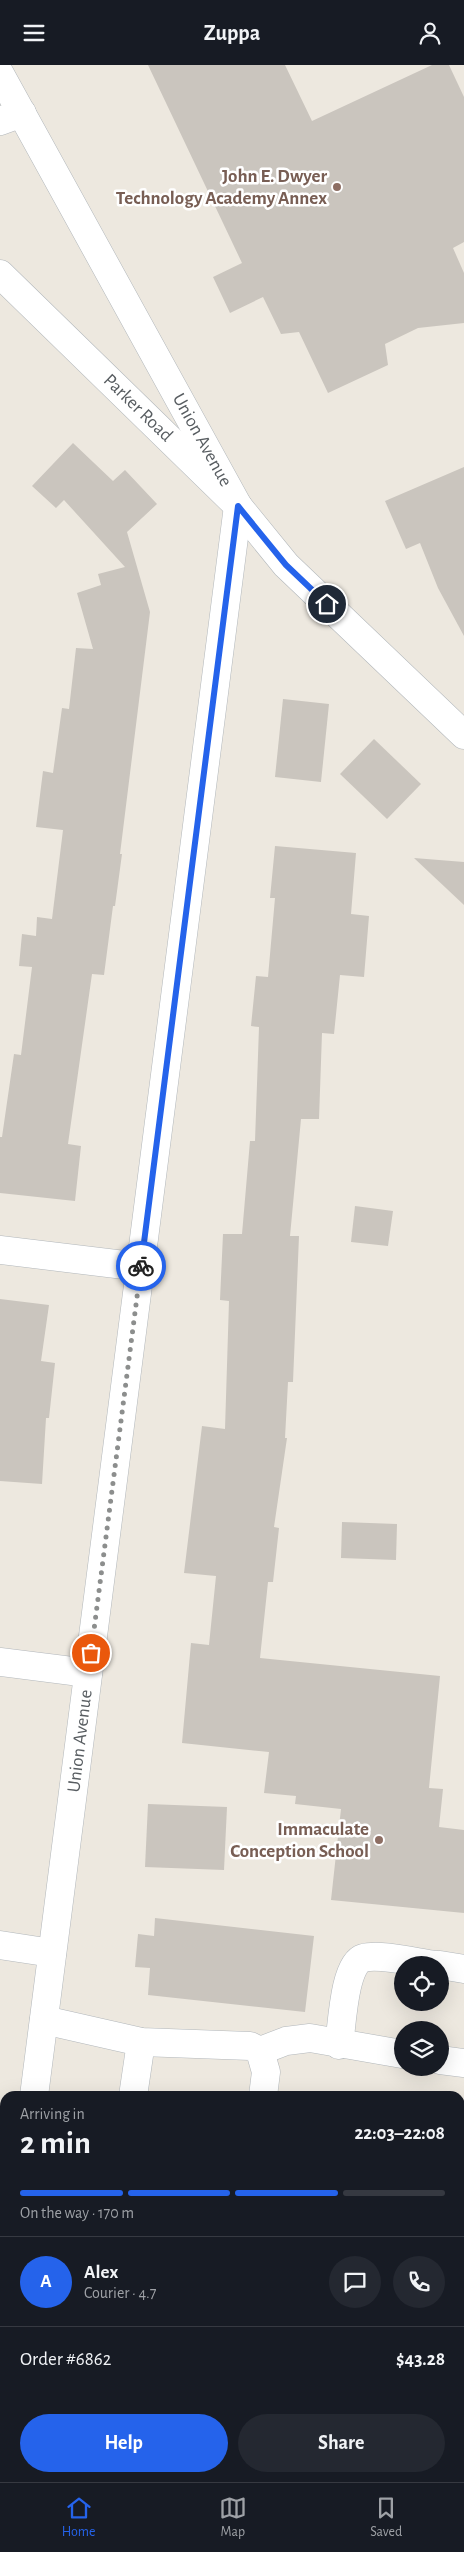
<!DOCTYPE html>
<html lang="en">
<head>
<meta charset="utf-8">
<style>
	body { margin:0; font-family:"Alegreya Sans",sans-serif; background:#242831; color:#f1f3f6; height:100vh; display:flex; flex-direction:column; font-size:19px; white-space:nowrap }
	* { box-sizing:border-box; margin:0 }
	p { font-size:16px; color:#9ea1a6 }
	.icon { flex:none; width:28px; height:28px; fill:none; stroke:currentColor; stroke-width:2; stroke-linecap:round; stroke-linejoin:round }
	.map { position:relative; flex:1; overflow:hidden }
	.drawer { position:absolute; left:0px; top:2026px; width:465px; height:391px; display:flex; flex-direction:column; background:#171b24; border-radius:15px 15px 0 0; box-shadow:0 5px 20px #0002 }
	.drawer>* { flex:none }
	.controls { position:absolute; left:394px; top:1891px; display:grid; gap:10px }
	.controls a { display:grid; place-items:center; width:55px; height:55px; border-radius:50%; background:#171b24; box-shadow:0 5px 20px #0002; font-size:25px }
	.pin { position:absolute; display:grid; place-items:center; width:42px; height:42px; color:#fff; margin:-21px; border:2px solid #fff; border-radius:50%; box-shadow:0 1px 5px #0007 }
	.courier { position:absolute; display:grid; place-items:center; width:50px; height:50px; margin:-25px; border:4px solid #2563eb; border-radius:50%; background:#fff; color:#222; box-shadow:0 1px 6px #0007 }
	.overview em { font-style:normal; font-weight:700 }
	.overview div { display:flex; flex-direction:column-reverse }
	.overview { display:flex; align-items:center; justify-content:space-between; height:85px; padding:0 20px }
	h1 { font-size:32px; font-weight:700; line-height:38px }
	.bar { display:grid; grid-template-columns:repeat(4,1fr); gap:8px 5px; align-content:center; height:60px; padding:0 20px }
	.bar i { height:6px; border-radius:4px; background:#363941 }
	.bar .on { background:#2563eb }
	.bar p { grid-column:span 4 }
	.line { display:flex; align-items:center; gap:12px; padding:0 20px; border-top:1px solid #363941 }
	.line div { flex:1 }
	.round { display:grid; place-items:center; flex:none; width:52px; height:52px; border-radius:26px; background:#242831 }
	.cta { display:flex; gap:10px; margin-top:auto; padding:10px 20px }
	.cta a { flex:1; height:58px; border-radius:30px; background:#2563eb; color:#fff; font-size:20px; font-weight:700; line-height:58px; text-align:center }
	.cta a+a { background:#242831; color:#f1f3f6 }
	header { display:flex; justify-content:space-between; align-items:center; height:65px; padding:0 20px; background:#171b24; font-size:22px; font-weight:700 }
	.menu { display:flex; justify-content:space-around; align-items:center; height:70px; border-top:1px solid #363941; background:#171b24; font-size:14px; color:#9ea1a6 }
	.menu a { display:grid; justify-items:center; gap:2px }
	.menu .on { color:#2563eb }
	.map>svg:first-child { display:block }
	.building { fill:#cac5be }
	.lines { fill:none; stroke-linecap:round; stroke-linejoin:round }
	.minor-casing { stroke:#b2b7bb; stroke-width:29 }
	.minor { stroke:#fff; stroke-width:28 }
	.done { stroke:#8c8e8d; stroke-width:5; stroke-dasharray:0 9 }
	.route { stroke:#2563eb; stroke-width:6 }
	.education-dot { fill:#8d6e63; stroke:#fff; stroke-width:2 }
	.labels { text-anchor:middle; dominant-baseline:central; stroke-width:5; stroke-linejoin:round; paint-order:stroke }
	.education-label { font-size:19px; font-weight:bold; fill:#785e54; stroke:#fff; text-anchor:end }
	.street-label { font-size:19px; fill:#585d61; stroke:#fff }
</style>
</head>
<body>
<header><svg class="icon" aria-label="menu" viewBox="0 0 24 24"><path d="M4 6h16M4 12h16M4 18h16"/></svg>Zuppa<svg class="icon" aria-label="person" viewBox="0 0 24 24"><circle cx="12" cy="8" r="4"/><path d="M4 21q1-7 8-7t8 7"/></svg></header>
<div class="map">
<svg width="464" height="2417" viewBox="0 0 464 2417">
	<rect width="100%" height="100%" fill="#ede8df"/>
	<!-- building -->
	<g class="building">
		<polygon points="148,0 285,0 312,56 432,0 449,0 464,32 464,177 453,183 464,208 464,258 418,263 385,279 388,300 328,328 299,267 281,269 263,232 230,248 213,212 242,198"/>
		<polygon points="73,378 113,416 125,405 157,439 127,467 150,547 120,789 122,789 115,841 113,841 104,910 92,909 68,1079 81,1081 75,1136 0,1128 0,1072 2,1072 14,989 21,990 32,902 19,901 22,869 36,871 37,852 52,854 63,765 36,762 43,706 53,708 62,643 69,644 76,583 93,584 77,528 101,520 98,509 125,502 64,435 56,443 32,421"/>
		<polygon points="464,402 464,571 438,523 420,478 406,484 385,436"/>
		<polygon points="283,634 329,639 321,717 275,712"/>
		<polygon points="374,674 421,719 387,754 340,709"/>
		<polygon points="275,781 356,788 351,849 369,851 364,912 340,910 334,969 322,968 319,1054 301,1054 290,1171 299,1171 293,1317 288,1317 285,1373 287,1373 274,1462 279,1463 273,1517 268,1517 260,1593 440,1611 429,1723 443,1724 439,1762 464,1765 464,1848 331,1835 341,1744 295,1739 296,1731 264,1728 269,1687 182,1678 191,1578 209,1580 216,1511 184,1508 202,1361 225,1364 229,1236 220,1235 223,1169 242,1169 250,1076 255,1076 259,962 251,961 256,911 268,912 275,833 270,833"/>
		<polygon points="414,793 464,797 464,840"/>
		<polygon points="355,1141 393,1146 388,1181 351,1177"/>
		<polygon points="0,1234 49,1240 41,1296 55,1298 49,1353 46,1353 42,1419 0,1416"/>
		<polygon points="342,1457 397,1459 396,1495 341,1493"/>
		<polygon points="148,1739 227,1742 224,1805 145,1802"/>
		<polygon points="155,1853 314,1871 305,1947 148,1930 150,1903 135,1902 138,1869 154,1871"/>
	</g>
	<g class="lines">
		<!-- minor casing -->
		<g class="minor-casing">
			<g id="minor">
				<polyline points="0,9 238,441 34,2031"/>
				<polyline points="0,56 22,48"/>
				<polyline points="0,209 238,441 286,500 464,670"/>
				<polyline points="0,1185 141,1202"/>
				<polyline points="0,1597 88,1608"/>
				<polyline points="0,1880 52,1888"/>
				<polyline points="440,1900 464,1904"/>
				<polyline points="44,1955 141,1977 250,1981 260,1986 266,2007 263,2031"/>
				<path d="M339,1980c3,-19 5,-81 24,-87 17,-5 55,5 73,7"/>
				<polyline points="260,1986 286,1976 310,1973 402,1989"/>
				<polyline points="440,1995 464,1998"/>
				<polyline points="133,2031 141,1977"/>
				<polyline points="0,2106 5,2107"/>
				<polyline points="0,2298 5,2259"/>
				<polyline points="460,2378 464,2378"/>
				<polyline points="460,2417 464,2398"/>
			</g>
		</g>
		<!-- minor -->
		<use href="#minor" class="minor"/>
	</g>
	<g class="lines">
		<!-- done -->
		<polyline class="done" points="91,1588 141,1201"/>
		<!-- route -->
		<polyline class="route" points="141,1201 238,441 286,500 327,539"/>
	</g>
	<!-- markers -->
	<g class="education-dot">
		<circle cx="337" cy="122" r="5"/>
		<circle cx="379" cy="1775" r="5"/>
	</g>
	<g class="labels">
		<!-- education labels -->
		<g class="education-label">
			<text x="327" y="111">John E. Dwyer<tspan x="327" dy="22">Technology Academy Annex</tspan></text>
			<text x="369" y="1764">Immaculate<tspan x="369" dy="22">Conception School</tspan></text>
		</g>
		<!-- street labels -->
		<g class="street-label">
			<text transform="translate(138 343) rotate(44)">Parker Road</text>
			<text transform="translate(202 375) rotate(61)">Union Avenue</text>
			<text transform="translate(80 1676) rotate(-83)">Union Avenue</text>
		</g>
	</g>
</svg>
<div class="controls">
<a><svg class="icon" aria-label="locate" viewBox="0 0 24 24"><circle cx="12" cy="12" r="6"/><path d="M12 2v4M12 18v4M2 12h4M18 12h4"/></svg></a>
<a><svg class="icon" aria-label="layers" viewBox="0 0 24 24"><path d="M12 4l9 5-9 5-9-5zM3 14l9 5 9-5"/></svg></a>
</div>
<div class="pin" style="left:91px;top:1588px;background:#ea580c"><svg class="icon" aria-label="bag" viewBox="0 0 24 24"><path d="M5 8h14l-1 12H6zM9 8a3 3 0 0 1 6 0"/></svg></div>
<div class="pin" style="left:327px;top:539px;background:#1f2937"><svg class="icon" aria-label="home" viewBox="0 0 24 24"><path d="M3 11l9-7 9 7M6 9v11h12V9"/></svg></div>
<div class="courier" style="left:141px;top:1201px"><svg class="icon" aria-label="bike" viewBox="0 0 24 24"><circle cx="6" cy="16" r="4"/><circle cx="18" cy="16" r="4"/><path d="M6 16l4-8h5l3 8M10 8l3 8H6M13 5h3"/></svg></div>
<section class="drawer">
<div class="overview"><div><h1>2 min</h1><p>Arriving in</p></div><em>22:03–22:08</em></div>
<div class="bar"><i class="on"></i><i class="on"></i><i class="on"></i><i></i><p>On the way · 170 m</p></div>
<div class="line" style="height:90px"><b class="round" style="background:#2563eb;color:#fff">A</b><div><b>Alex</b><p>Courier · 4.7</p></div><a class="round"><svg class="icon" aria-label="chat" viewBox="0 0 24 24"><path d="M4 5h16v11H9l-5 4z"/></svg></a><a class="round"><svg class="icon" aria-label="phone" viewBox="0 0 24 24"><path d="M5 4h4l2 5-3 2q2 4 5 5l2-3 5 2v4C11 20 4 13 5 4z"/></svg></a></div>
<div class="line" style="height:65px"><div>Order #6862</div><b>$43.28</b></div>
<div class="cta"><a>Help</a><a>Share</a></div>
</section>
</div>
<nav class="menu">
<a class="on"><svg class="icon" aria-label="home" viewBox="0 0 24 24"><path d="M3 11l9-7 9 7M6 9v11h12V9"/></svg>Home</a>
<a><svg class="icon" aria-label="map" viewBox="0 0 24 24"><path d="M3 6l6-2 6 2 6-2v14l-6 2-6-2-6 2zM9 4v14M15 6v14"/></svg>Map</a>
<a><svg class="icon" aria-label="saved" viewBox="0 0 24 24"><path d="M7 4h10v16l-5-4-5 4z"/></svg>Saved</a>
</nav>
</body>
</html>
